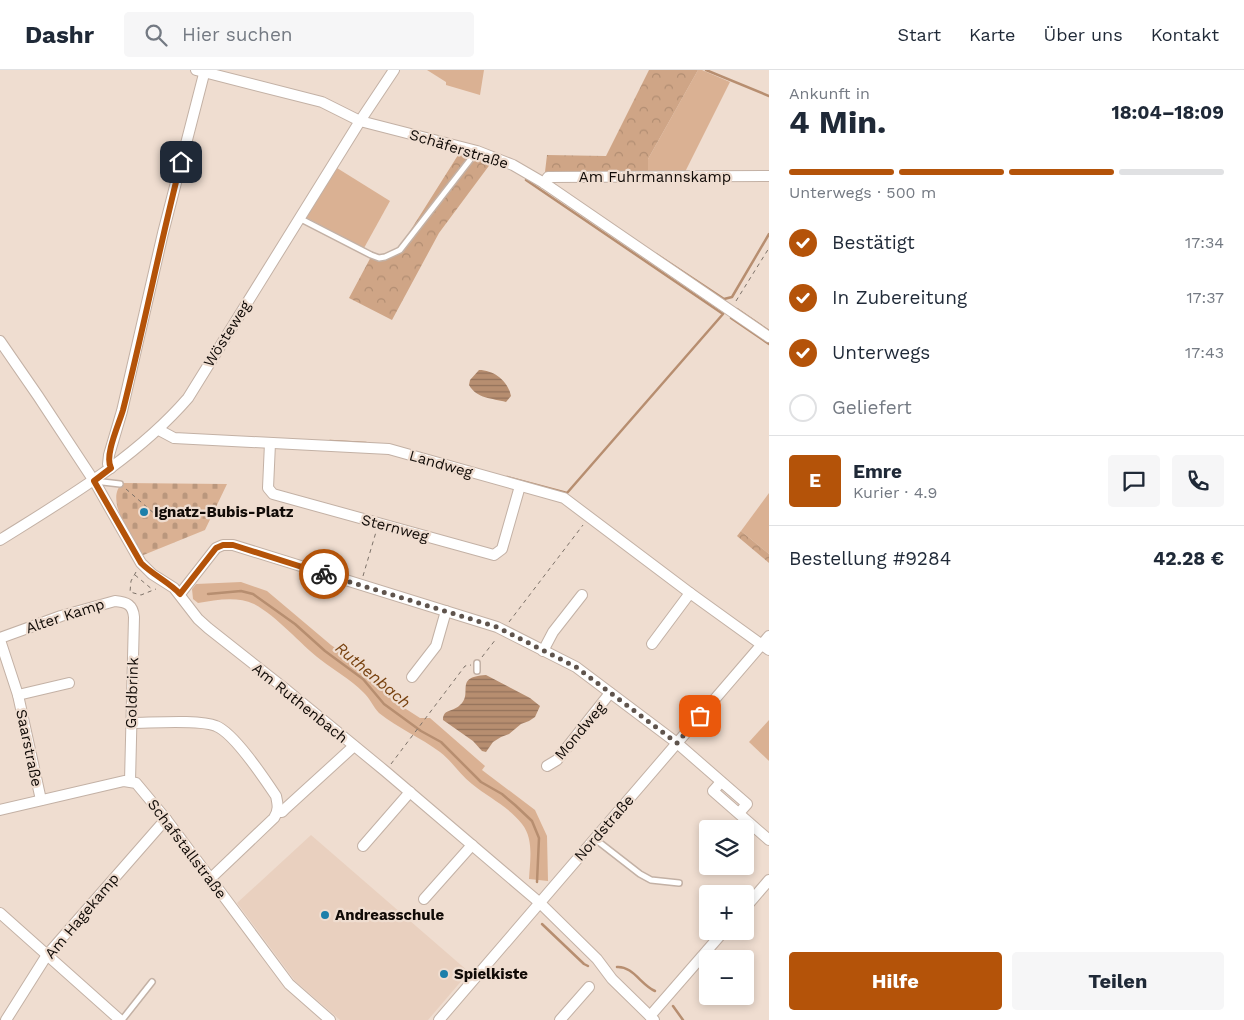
<!DOCTYPE html>
<html lang="de">
<head>
<meta charset="utf-8">
<style>
	body { margin:0; font-family:"Work Sans",sans-serif; background:#f6f6f7; color:#1f2937; height:100vh; display:flex; flex-direction:column; font-size:19px; white-space:nowrap }
	* { box-sizing:border-box; margin:0 }
	p { font-size:16px; color:#747a83 }
	.icon { flex:none; width:28px; height:28px; fill:none; stroke:currentColor; stroke-width:2; stroke-linecap:round; stroke-linejoin:round }
	.map { position:relative; flex:1; overflow:hidden }
	.details { display:flex; flex-direction:column; background:#fff; width:475px }
	.details>* { flex:none }
	.fabs { position:absolute; left:699px; top:750px; display:grid; gap:10px }
	.fabs a { display:grid; place-items:center; width:55px; height:55px; border-radius:5px; background:#fff; box-shadow:0 2px 8px #0003; font-size:25px }
	.pin { position:absolute; display:grid; place-items:center; width:42px; height:42px; color:#fff; margin:-21px; border-radius:10px; box-shadow:0 2px 8px #0006 }
	.courier { position:absolute; display:grid; place-items:center; width:50px; height:50px; margin:-25px; border:4px solid #b45309; border-radius:50%; background:#fff; color:#222; box-shadow:0 1px 6px #0007 }
	.headline em { font-style:normal; font-weight:700 }
	.headline div { display:flex; flex-direction:column-reverse }
	.headline { display:flex; align-items:center; justify-content:space-between; height:85px; padding:0 20px }
	h1 { font-size:32px; font-weight:700; line-height:38px }
	.bar { display:grid; grid-template-columns:repeat(4,1fr); gap:8px 5px; align-content:center; height:60px; padding:0 20px }
	.bar i { height:6px; border-radius:4px; background:#e0e1e3 }
	.bar .active { background:#b45309 }
	.bar p { grid-column:span 4 }
	.line { display:flex; align-items:center; gap:12px; padding:0 20px; border-top:1px solid #e0e1e3 }
	.line div { flex:1 }
	.round { display:grid; place-items:center; flex:none; width:52px; height:52px; border-radius:5px; background:#f6f6f7 }
	ol { padding:0 20px; list-style:none }
	li { display:flex; align-items:center; gap:15px; height:55px }
	li p { margin-inline-start:auto }
	li .icon { padding:5px; border-radius:50%; background:#b45309; color:#fff; stroke-width:4 }
	li:last-child { color:#747a83 }
	li i { width:28px; height:28px; border:2px solid #e0e1e3; border-radius:50% }
	.action { display:flex; gap:10px; margin-top:auto; padding:10px 20px }
	.action a { flex:1; height:58px; border-radius:5px; background:#b45309; color:#fff; font-size:20px; font-weight:700; line-height:58px; text-align:center }
	.action a+a { background:#f6f6f7; color:#1f2937 }
	header { display:flex; align-items:center; gap:30px; box-sizing:border-box; height:70px; padding:0 25px; background:#fff; border-bottom:1px solid #e0e1e3 }
	header strong { font-size:24px }
	nav { display:flex; gap:28px; margin-inline-start:auto; font-size:18px }
	.search { width:350px; height:45px; background:#f6f6f7; display:flex; align-items:center; gap:12px; box-sizing:border-box; padding:0 18px; border-radius:5px; color:#747a83; font-size:19px }
	main { display:flex; flex:1; min-height:0 }
	.map>svg:first-child { display:block }
	.built { fill:#e9d0bf }
	.green { fill:#dab193 }
	.forest { fill:url(#forest-crowns) }
	.cemetery { fill:url(#cemetery-stones) }
	.water { fill:url(#water-rules) }
	.lines { fill:none; stroke-linecap:round; stroke-linejoin:round }
	.stream { stroke:#b78e70; stroke-width:2.5 }
	.service-casing { stroke:#c3b1a5; stroke-width:8 }
	.minor-casing { stroke:#c3b1a5; stroke-width:12 }
	.path { stroke:#7d7269; stroke-width:1; stroke-dasharray:4 4; stroke-linecap:butt }
	.service { stroke:#fff; stroke-width:5 }
	.minor { stroke:#fff; stroke-width:10 }
	.done { stroke:#5f544d; stroke-width:5; stroke-dasharray:0 9 }
	.route { stroke:#b45309; stroke-width:6 }
	.poi-dot { fill:#1c7faa; stroke:#efddd0; stroke-width:2 }
	.labels { text-anchor:middle; dominant-baseline:central; stroke-width:4.5; stroke-linejoin:round; paint-order:stroke }
	.street-label { font-size:15px; fill:#110b07; stroke:#efddd0 }
	.poi-label { font-size:15px; font-weight:bold; fill:#110b07; stroke:#efddd0; text-anchor:start }
	.water-label { font-size:16px; font-style:italic; fill:#784210; stroke:#efddd0 }
</style>
</head>
<body>
<header>
<strong>Dashr</strong>
<div class="search"><svg class="icon" aria-label="search" viewBox="0 0 24 24"><circle cx="10" cy="10" r="6"/><path d="M15 15l6 6"/></svg>Hier suchen</div>
<nav><a>Start</a><a>Karte</a><a>Über uns</a><a>Kontakt</a></nav>
</header>
<main>
<div class="map">
<svg width="769" height="950" viewBox="0 0 769 950">
	<defs>
		<pattern id="forest-crowns" width="20" height="18" patternUnits="userSpaceOnUse" patternTransform="scale(1.25)"><rect width="20" height="18" fill="#cfa586"/><path d="M2 6a3 3 0 1 1 6 0M12 15a3 3 0 1 1 6 0" fill="none" stroke="#b18d72"/></pattern>
		<pattern id="cemetery-stones" width="16" height="16" patternUnits="userSpaceOnUse" patternTransform="scale(1.25)"><rect width="16" height="16" fill="#dab193"/><path d="M2 7V4a2 2 0 0 1 4 0v3zM10 15v-3a2 2 0 0 1 4 0v3z" fill="#ba977d"/></pattern>
		<pattern id="water-rules" width="6" height="5" patternUnits="userSpaceOnUse" patternTransform="scale(1.25)"><rect width="6" height="5" fill="#b78e70"/><path d="M0 2.5h6" fill="none" stroke="#93725a"/></pattern>
	</defs>
	<rect width="100%" height="100%" fill="#efddd0"/>
	<!-- built -->
	<polygon class="built" points="311,765 469,902 428,950 340,950 295,911 237,833"/>
	<!-- green -->
	<g class="green">
		<polygon points="427,0 484,0 480,25 446,15 446,12"/>
		<polygon points="698,0 702,0 730,12 684,104 648,103 648,89"/>
		<polygon points="337,98 390,131 364,178 305,147"/>
		<polygon points="769,423 769,484 741,461"/>
		<path d="M241,512l26,9 64,54 28,19 24,22 9,14 28,18h10l55,48 -3,4 53,40 12,26 1,45 -19,-2c1,-18 5,-40 -7,-55 -13,-17 -34,-27 -50,-40 -12,-9 -20,-23 -32,-32 -19,-14 -42,-24 -61,-39 -6,-6 -9,-15 -16,-21 -13,-13 -28,-21 -42,-32 -22,-17 -43,-43 -67,-56 -17,-8 -38,-4 -56,-1l-5,-4 -1,-10 4,-5z"/>
		<polygon points="769,650 769,691 749,672"/>
	</g>
	<!-- forest -->
	<g class="forest">
		<polygon points="649,0 698,0 648,89 648,103 545,102 547,85 606,86"/>
		<polygon points="460,82 491,93 439,163 392,250 349,228 373,183 384,185 400,177"/>
		<polygon points="741,461 769,484 769,493 737,466"/>
	</g>
	<!-- cemetery -->
	<path class="cemetery" d="M123,413l104,1 -22,46 -64,26c-8,-17 -38,-58 -18,-73z"/>
	<!-- water -->
	<g class="water">
		<path d="M479,300c15,0 29,11 32,26l-5,6c-14,-4 -29,-3 -37,-17l1,-5z"/>
		<path d="M486,605l44,23 10,8 -5,11 -6,4 -8,3 -12,10 -8,3 -8,5 -7,10 -4,-1 -9,-10 -30,-21c0,-11 9,-8 16,-14 16,-12 -7,-29 27,-31z"/>
	</g>
	<g class="lines">
		<!-- stream -->
		<g class="stream">
			<polyline points="706,0 769,26"/>
			<polyline points="656,184 724,229 732,227 769,164"/>
			<polyline points="737,239 769,261"/>
			<polyline points="731,248 769,274"/>
			<polyline points="330,371 366,373"/>
			<polyline points="507,407 567,423 723,244 526,110"/>
			<polyline points="208,524 241,521 253,524 295,554 325,581 363,609 384,634 421,661 441,672 481,712 502,724 515,735 532,751 539,768 537,812"/>
			<polyline points="542,854 584,894 588,896"/>
			<path d="M617,897c16,-1 24,18 38,24"/>
			<polyline points="673,936 683,950"/>
		</g>
		<!-- service casing -->
		<g class="service-casing">
			<g id="service">
				<polyline points="299,148 371,185 379,188 385,187 400,180 477,81"/>
				<polyline points="94,411 120,414"/>
				<polyline points="477,593 477,601"/>
				<polyline points="595,769 640,804 651,810 679,813"/>
				<polyline points="122,950 152,912"/>
			</g>
		</g>
		<!-- minor casing -->
		<g class="minor-casing">
			<g id="minor">
				<polyline points="196,0 322,32 360,51 477,81 513,95 544,113 769,267"/>
				<polyline points="544,113 548,107 769,106"/>
				<polyline points="0,271 38,326 96,414 141,493 152,504 174,518 198,549 208,558 284,618 385,701 540,833 597,889 612,909 654,950"/>
				<polyline points="159,360 174,368 389,379 564,428 690,523 769,580"/>
				<polyline points="270,373 268,418 273,424 494,485 502,479 520,416"/>
				<polyline points="111,398 108,394 109,385 122,341 163,163 205,0"/>
				<path d="M0,470c67,-42 136,-82 188,-142l172,-277 34,-51"/>
				<polyline points="180,524 216,478 223,475 233,475 497,557 576,597 677,673 747,734 739,743"/>
				<path d="M0,568l61,-22 54,-15c12,1 18,4 19,16l-4,164"/>
				<polyline points="0,570 18,625 41,730"/>
				<polyline points="652,574 690,523"/>
				<polyline points="543,581 553,562 582,525"/>
				<polyline points="412,607 436,576 446,541"/>
				<polyline points="18,625 69,613"/>
				<path d="M131,653c20,0 69,-4 85,3 18,7 48,52 60,70 2,9 3,14 -2,22l-64,61"/>
				<polyline points="547,696 557,690 610,623"/>
				<polyline points="721,712 713,721 769,770"/>
				<polyline points="0,740 124,711 136,713 166,749 289,914 330,950"/>
				<polyline points="278,742 282,742 286,738 354,676"/>
				<polyline points="363,776 410,722"/>
				<polyline points="424,829 472,775"/>
				<polyline points="745,838 769,810"/>
				<polyline points="0,843 120,950"/>
				<polyline points="650,946 724,861"/>
				<polyline points="6,950 47,885 166,749"/>
				<polyline points="439,950 769,566"/>
				<polyline points="560,950 589,917"/>
			</g>
		</g>
		<!-- path -->
		<g class="path">
			<polyline points="736,231 769,178"/>
			<polyline points="126,419 156,445 212,441"/>
			<polyline points="136,502 131,511 130,522 141,525 156,519"/>
			<polyline points="135,505 153,520"/>
			<polyline points="363,506 376,462"/>
			<polyline points="509,552 583,455"/>
			<polyline points="482,587 496,569"/>
			<polyline points="391,694 465,596 471,595"/>
		</g>
		<!-- service -->
		<use href="#service" class="service"/>
		<!-- minor -->
		<use href="#minor" class="minor"/>
	</g>
	<g class="lines">
		<!-- done -->
		<polyline class="done" points="324,504 497,557 576,597 677,673 700,646"/>
		<!-- route -->
		<path class="route" d="M181,92c-21,82 -37,165 -58,248 -4,14 -19,46 -12,58l-17,13 47,82c12,12 28,19 39,31l36,-46 7,-3h10l91,29"/>
	</g>
	<!-- markers -->
	<g class="poi-dot">
		<circle cx="144" cy="442" r="5"/>
		<circle cx="325" cy="845" r="5"/>
		<circle cx="444" cy="904" r="5"/>
	</g>
	<g class="labels">
		<!-- street labels -->
		<g class="street-label">
			<text transform="translate(459 79) rotate(17)">Schäferstraße</text>
			<text x="655" y="107">Am Fuhrmannskamp</text>
			<text transform="translate(227 264) rotate(-58)">Wösteweg</text>
			<text transform="translate(441 394) rotate(16)">Landweg</text>
			<text transform="translate(395 458) rotate(15)">Sternweg</text>
			<text transform="translate(65 546) rotate(-18)">Alter Kamp</text>
			<text transform="translate(132 623) rotate(-88)">Goldbrink</text>
			<text transform="translate(300 633) rotate(39)">Am Ruthenbach</text>
			<text transform="translate(580 661) rotate(-50)">Mondweg</text>
			<text transform="translate(29 678) rotate(78)">Saarstraße</text>
			<text transform="translate(604 758) rotate(-49)">Nordstraße</text>
			<text transform="translate(187 779) rotate(53)">Schafstallstraße</text>
			<text transform="translate(82 846) rotate(-50)">Am Hagekamp</text>
		</g>
		<!-- poi labels -->
		<g class="poi-label">
			<text x="154" y="442">Ignatz-Bubis-Platz</text>
			<text x="335" y="845">Andreasschule</text>
			<text x="454" y="904">Spielkiste</text>
		</g>
		<!-- water labels -->
		<g class="water-label">
			<text transform="translate(373 605) rotate(40)">Ruthenbach</text>
		</g>
	</g>
</svg>
<div class="fabs">
<a><svg class="icon" aria-label="layers" viewBox="0 0 24 24"><path d="M12 4l9 5-9 5-9-5zM3 14l9 5 9-5"/></svg></a>
<a>+</a>
<a>−</a>
</div>
<div class="pin" style="left:700px;top:646px;background:#ea580c"><svg class="icon" aria-label="bag" viewBox="0 0 24 24"><path d="M5 8h14l-1 12H6zM9 8a3 3 0 0 1 6 0"/></svg></div>
<div class="pin" style="left:181px;top:92px;background:#1f2937"><svg class="icon" aria-label="home" viewBox="0 0 24 24"><path d="M3 11l9-7 9 7M6 9v11h12V9"/></svg></div>
<div class="courier" style="left:324px;top:504px"><svg class="icon" aria-label="bike" viewBox="0 0 24 24"><circle cx="6" cy="16" r="4"/><circle cx="18" cy="16" r="4"/><path d="M6 16l4-8h5l3 8M10 8l3 8H6M13 5h3"/></svg></div>
</div>
<section class="details">
<div class="headline"><div><h1>4 Min.</h1><p>Ankunft in</p></div><em>18:04–18:09</em></div>
<div class="bar"><i class="active"></i><i class="active"></i><i class="active"></i><i></i><p>Unterwegs · 500 m</p></div>
<ol>
<li><svg class="icon" aria-label="check" viewBox="0 0 24 24"><path d="M5 12l5 5 9-10"/></svg>Bestätigt<p>17:34</p></li>
<li><svg class="icon" aria-label="check" viewBox="0 0 24 24"><path d="M5 12l5 5 9-10"/></svg>In Zubereitung<p>17:37</p></li>
<li><svg class="icon" aria-label="check" viewBox="0 0 24 24"><path d="M5 12l5 5 9-10"/></svg>Unterwegs<p>17:43</p></li>
<li><i></i>Geliefert</li>
</ol>
<div class="line" style="height:90px"><b class="round" style="background:#b45309;color:#fff">E</b><div><b>Emre</b><p>Kurier · 4.9</p></div><a class="round"><svg class="icon" aria-label="chat" viewBox="0 0 24 24"><path d="M4 5h16v11H9l-5 4z"/></svg></a><a class="round"><svg class="icon" aria-label="phone" viewBox="0 0 24 24"><path d="M5 4h4l2 5-3 2q2 4 5 5l2-3 5 2v4C11 20 4 13 5 4z"/></svg></a></div>
<div class="line" style="height:65px"><div>Bestellung #9284</div><b>42.28 €</b></div>
<div class="action"><a>Hilfe</a><a>Teilen</a></div>
</section>
</main>
</body>
</html>
